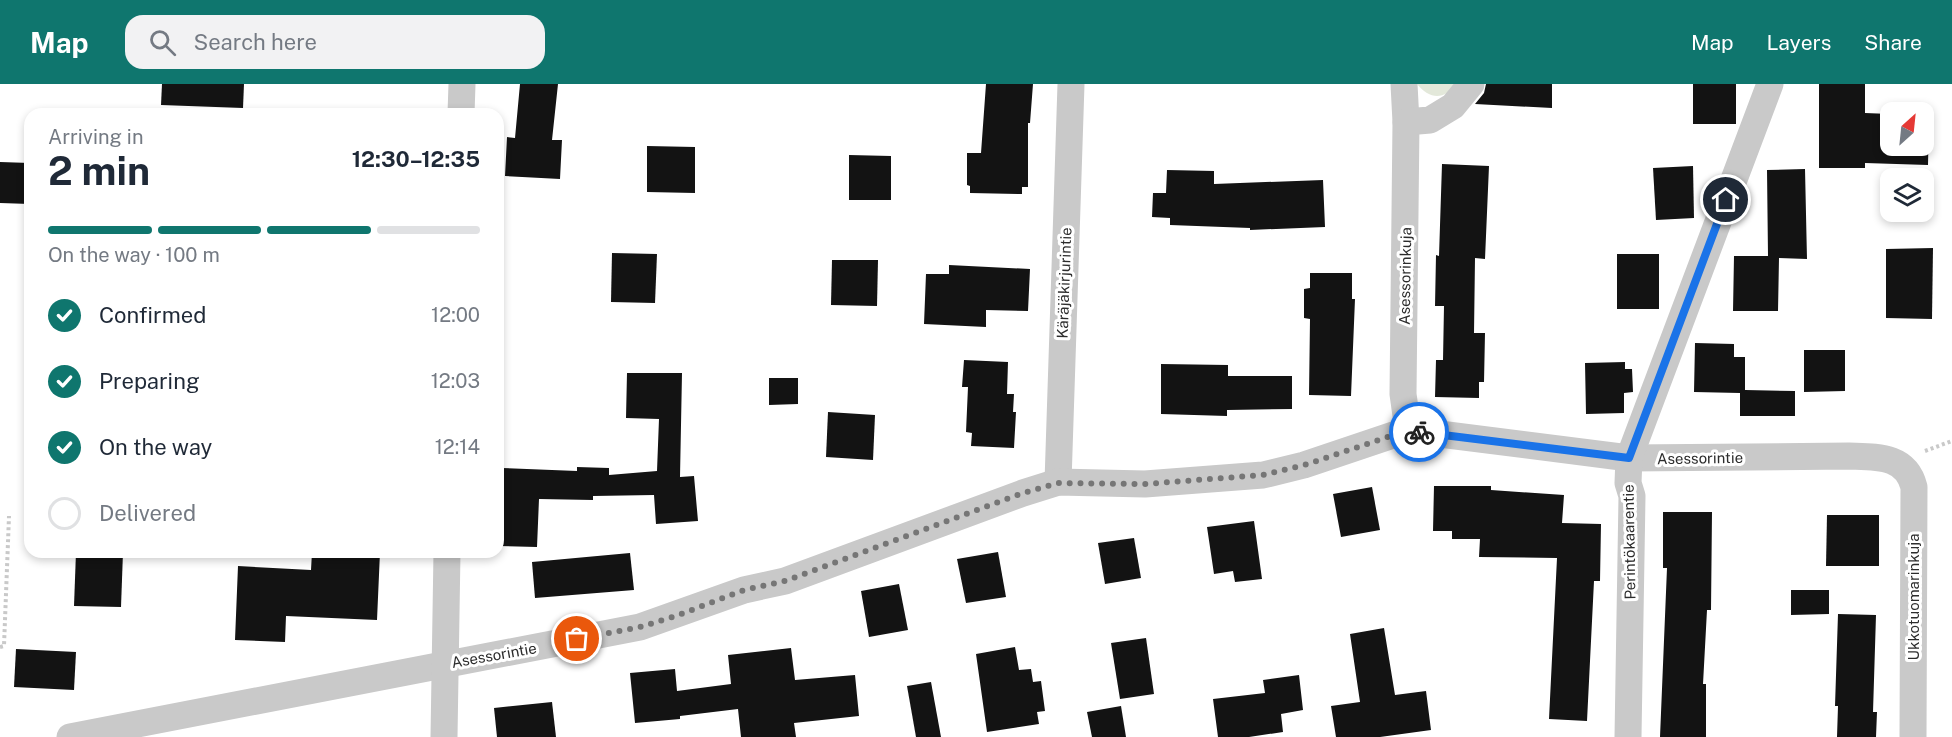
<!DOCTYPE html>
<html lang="en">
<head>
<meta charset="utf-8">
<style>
	body { margin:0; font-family:"Public Sans",sans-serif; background:#f2f2f3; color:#1f2937; height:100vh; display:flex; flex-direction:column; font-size:22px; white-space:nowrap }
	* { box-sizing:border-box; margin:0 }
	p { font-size:20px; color:#747a83 }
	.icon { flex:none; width:33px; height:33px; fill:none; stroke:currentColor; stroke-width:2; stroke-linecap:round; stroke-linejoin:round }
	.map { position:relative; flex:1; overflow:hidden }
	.side { position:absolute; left:24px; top:24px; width:480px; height:450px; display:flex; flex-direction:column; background:#fff; border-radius:18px; box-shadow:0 3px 9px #0003 }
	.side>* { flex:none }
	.needle { width:39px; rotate:27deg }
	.buttons { position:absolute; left:1880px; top:18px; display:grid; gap:12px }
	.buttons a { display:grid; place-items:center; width:54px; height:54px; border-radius:12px; background:#fff; box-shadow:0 3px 9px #0003; font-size:30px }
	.pin { position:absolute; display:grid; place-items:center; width:51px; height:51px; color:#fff; margin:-26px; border:3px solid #fff; border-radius:50%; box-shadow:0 2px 6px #0007 }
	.courier { position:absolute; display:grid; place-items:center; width:60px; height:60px; margin:-30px; border:4px solid #1a73e8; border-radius:50%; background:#fff; color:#222; box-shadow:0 2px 8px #0007 }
	.headline em { font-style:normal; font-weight:700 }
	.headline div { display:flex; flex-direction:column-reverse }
	.headline { display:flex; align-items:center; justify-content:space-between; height:102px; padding:0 24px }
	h1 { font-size:39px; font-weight:700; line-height:45px }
	.bar { display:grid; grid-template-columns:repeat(4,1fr); gap:9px 6px; align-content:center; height:72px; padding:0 24px }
	.bar i { height:8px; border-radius:4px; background:#e0e1e3 }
	.bar .selected { background:#0f766e }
	.bar p { grid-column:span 4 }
	ol { padding:0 24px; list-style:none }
	li { display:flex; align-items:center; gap:18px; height:66px }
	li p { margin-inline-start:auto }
	li .icon { padding:6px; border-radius:50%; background:#0f766e; color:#fff; stroke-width:4 }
	li:last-child { color:#747a83 }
	li i { width:33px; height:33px; border:3px solid #e0e1e3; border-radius:50% }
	header { display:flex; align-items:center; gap:36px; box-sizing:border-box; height:84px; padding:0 30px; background:#0f766e; color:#fff }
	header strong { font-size:28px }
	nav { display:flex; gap:33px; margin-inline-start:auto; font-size:21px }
	.search { width:420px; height:54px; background:#f2f2f3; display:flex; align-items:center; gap:15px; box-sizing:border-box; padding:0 21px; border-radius:18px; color:#747a83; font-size:22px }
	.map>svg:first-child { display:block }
	.green { fill:#e3e8da }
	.building { fill:#131313 }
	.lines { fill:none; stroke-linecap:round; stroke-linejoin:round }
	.path { stroke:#c9c9c9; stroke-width:4; stroke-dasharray:3 3; stroke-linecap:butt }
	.street { stroke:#c9c9c9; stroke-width:27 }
	.done { stroke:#767676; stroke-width:6; stroke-dasharray:0 10.8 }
	.route { stroke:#1a73e8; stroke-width:8 }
	.labels { text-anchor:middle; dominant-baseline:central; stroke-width:6; stroke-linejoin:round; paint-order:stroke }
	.street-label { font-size:15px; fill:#2c2c2c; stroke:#fff }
</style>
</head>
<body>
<header>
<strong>Map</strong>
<div class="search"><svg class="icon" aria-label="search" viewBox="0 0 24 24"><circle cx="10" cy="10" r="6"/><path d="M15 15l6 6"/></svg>Search here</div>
<nav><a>Map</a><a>Layers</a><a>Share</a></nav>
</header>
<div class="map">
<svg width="1952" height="653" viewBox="0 0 1952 653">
	<rect width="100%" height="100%" fill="#fff"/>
	<!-- green -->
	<path class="green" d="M1417,0h40c-13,16 -27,16 -40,0z"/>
	<!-- building -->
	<g class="building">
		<polygon points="162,0 244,0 243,24 161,21"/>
		<polygon points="520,0 558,0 552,56 562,56 560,95 505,92 507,53 515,54"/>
		<polygon points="986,0 1033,0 1030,39 1028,39 1028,103 1022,103 1022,110 970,109 970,102 967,101 967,69 981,69"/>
		<polygon points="1486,0 1552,0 1552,24 1475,20 1484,9"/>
		<rect x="1693" y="0" width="43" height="40"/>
		<polygon points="1819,0 1865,0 1865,29 1890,30 1890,62 1923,62 1923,30 1929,31 1928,81 1865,79 1865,84 1819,84"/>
		<polygon points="647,62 695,63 695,109 647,108"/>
		<polygon points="849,71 891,72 891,116 849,116"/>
		<polygon points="0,78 30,79 30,120 0,119"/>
		<polygon points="1442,80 1489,82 1485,175 1475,174 1474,249 1485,249 1484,298 1479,298 1479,314 1435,313 1436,276 1443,276 1444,222 1435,222 1436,171 1439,172"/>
		<polygon points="1693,82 1694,134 1656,136 1653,84"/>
		<polygon points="1805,85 1807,175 1779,174 1778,227 1733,227 1734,172 1768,172 1767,86"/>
		<polygon points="1167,86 1214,87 1214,100 1323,96 1325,143 1250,146 1250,144 1170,141 1170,134 1152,133 1153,109 1166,109"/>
		<polygon points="1933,164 1932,235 1886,234 1886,165"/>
		<polygon points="612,169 657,170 655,219 611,218"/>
		<rect x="1617" y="170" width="42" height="55"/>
		<polygon points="832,176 878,176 877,222 831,221"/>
		<polygon points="949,181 1030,185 1028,227 986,226 986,243 924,240 926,190 949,190"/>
		<polygon points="1310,189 1352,189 1352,215 1355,215 1351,312 1309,311 1310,235 1304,234 1304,205 1310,204"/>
		<polygon points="1695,259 1734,260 1734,273 1745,273 1745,306 1795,307 1795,332 1740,332 1740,309 1694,308"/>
		<polygon points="1804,266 1845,266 1845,307 1804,308"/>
		<polygon points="964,276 1008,278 1007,310 1014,310 1013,328 1016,328 1014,364 971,362 972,349 966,348 968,303 962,303"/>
		<polygon points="1625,278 1625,285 1632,285 1633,308 1624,309 1624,329 1586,330 1585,279"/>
		<polygon points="1161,280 1228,281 1228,292 1292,292 1292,325 1227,326 1227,332 1161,330"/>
		<polygon points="627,289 682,289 680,393 694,392 698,437 656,440 654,411 593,412 593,416 539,415 537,463 498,462 502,384 577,387 577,383 609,384 609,391 657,387 659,335 626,334"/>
		<polygon points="769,294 798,294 798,320 769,321"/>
		<polygon points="828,328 875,331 873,376 826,373"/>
		<polygon points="1434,402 1491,402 1491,406 1564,411 1562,439 1601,440 1600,497 1594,497 1587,637 1549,635 1557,474 1479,473 1480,455 1452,455 1452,447 1433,447"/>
		<polygon points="1372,403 1380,446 1341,453 1333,410"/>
		<polygon points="1663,428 1712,428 1711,526 1707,526 1703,600 1706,600 1706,653 1660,653 1667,484 1663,484"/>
		<polygon points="1827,431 1879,431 1879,482 1826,482"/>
		<polygon points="1254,437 1262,495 1235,498 1233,487 1214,490 1207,443"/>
		<polygon points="1134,454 1141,494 1105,500 1098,459"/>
		<polygon points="76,468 123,468 121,523 74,522"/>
		<polygon points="312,468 380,468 377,536 286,532 285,558 235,556 238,482 311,486"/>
		<polygon points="998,468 1006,513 966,519 957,475"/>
		<polygon points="630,469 634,506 535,514 532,478"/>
		<polygon points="899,500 908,546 869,553 861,507"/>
		<polygon points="1791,506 1829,506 1829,530 1791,531"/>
		<polygon points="1838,530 1876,531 1873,628 1877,628 1876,653 1837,653 1838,622 1835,622"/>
		<polygon points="1384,544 1395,611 1426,607 1431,646 1380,653 1336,653 1331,622 1360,618 1350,550"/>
		<polygon points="1146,554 1154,610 1120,615 1111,559"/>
		<polygon points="1015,563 1019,586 1031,585 1033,598 1041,597 1045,627 1037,628 1039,640 987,648 976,570"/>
		<polygon points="791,564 795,596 855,591 859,632 794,639 796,653 741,653 738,625 680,632 680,635 635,639 630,589 675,585 677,607 731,600 728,571"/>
		<polygon points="16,565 76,568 74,606 14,603"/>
		<polygon points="1299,591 1303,626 1281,630 1283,648 1249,653 1218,653 1213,615 1265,609 1263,596"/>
		<polygon points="931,598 941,653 916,653 907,602"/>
		<polygon points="552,618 556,653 497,653 494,624"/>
		<polygon points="1121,622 1126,653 1092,653 1087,628"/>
	</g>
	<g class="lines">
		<!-- path -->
		<g class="path">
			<polyline points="1925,367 1952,357"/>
			<polyline points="0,563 4,562 9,432"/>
		</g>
		<!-- street -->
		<g class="street">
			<polyline points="1404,0 1406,38 1403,310 1408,346"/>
			<polyline points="461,30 462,0"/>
			<polyline points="1406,38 1430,36 1453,22 1471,0"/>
			<polyline points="1058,398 1071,0"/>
			<path d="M70,653l570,-110 104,-37 41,-9 238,-88 35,-11 87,2 118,-9 41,-10 104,-35 221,28 220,-2c28,1 57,-1 65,31l-1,250"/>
			<polyline points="444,653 447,468"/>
			<polyline points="1628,653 1632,412 1628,399 1629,374 1770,0"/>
		</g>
	</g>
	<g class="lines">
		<!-- done -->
		<polyline class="done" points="577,555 640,543 676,532 744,506 785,497 1023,409 1058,399 1145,400 1263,391 1308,380 1408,346 1419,348"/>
		<!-- route -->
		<polyline class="route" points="1419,348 1629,374 1726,116"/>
	</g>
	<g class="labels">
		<!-- street labels -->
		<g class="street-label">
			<text transform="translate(1405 192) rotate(-89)">Asessorinkuja</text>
			<text transform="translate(1064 199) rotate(-88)">Käräjäkirjurintie</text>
			<text transform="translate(1700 374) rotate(-1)">Asessorintie</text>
			<text transform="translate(1629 458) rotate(-91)">Perintökaarentie</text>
			<text transform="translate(1913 513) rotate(-90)">Ukkotuomarinkuja</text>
			<text transform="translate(494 571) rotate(-10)">Asessorintie</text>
		</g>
	</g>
</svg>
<div class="buttons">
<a><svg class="needle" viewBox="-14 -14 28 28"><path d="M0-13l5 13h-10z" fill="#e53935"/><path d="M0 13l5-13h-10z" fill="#747a83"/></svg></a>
<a><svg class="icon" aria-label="layers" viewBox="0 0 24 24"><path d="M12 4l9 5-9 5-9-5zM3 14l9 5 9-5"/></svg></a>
</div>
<div class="pin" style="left:577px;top:555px;background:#ea580c"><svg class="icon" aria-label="bag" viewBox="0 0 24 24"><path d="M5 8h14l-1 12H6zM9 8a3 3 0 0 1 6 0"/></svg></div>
<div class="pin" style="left:1726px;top:116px;background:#1f2937"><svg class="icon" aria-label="home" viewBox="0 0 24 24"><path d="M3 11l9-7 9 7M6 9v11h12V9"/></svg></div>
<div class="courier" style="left:1419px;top:348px"><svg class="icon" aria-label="bike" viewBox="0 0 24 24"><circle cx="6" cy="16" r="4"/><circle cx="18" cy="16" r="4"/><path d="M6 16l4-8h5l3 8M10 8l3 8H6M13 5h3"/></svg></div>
<section class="side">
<div class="headline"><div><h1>2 min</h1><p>Arriving in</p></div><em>12:30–12:35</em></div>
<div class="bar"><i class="selected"></i><i class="selected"></i><i class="selected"></i><i></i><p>On the way · 100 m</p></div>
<ol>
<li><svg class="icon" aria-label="check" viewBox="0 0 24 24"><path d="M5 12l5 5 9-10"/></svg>Confirmed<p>12:00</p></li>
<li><svg class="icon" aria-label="check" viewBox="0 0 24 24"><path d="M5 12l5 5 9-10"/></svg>Preparing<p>12:03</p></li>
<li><svg class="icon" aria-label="check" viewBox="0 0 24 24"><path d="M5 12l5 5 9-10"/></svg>On the way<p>12:14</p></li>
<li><i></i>Delivered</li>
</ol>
</section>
</div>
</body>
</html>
